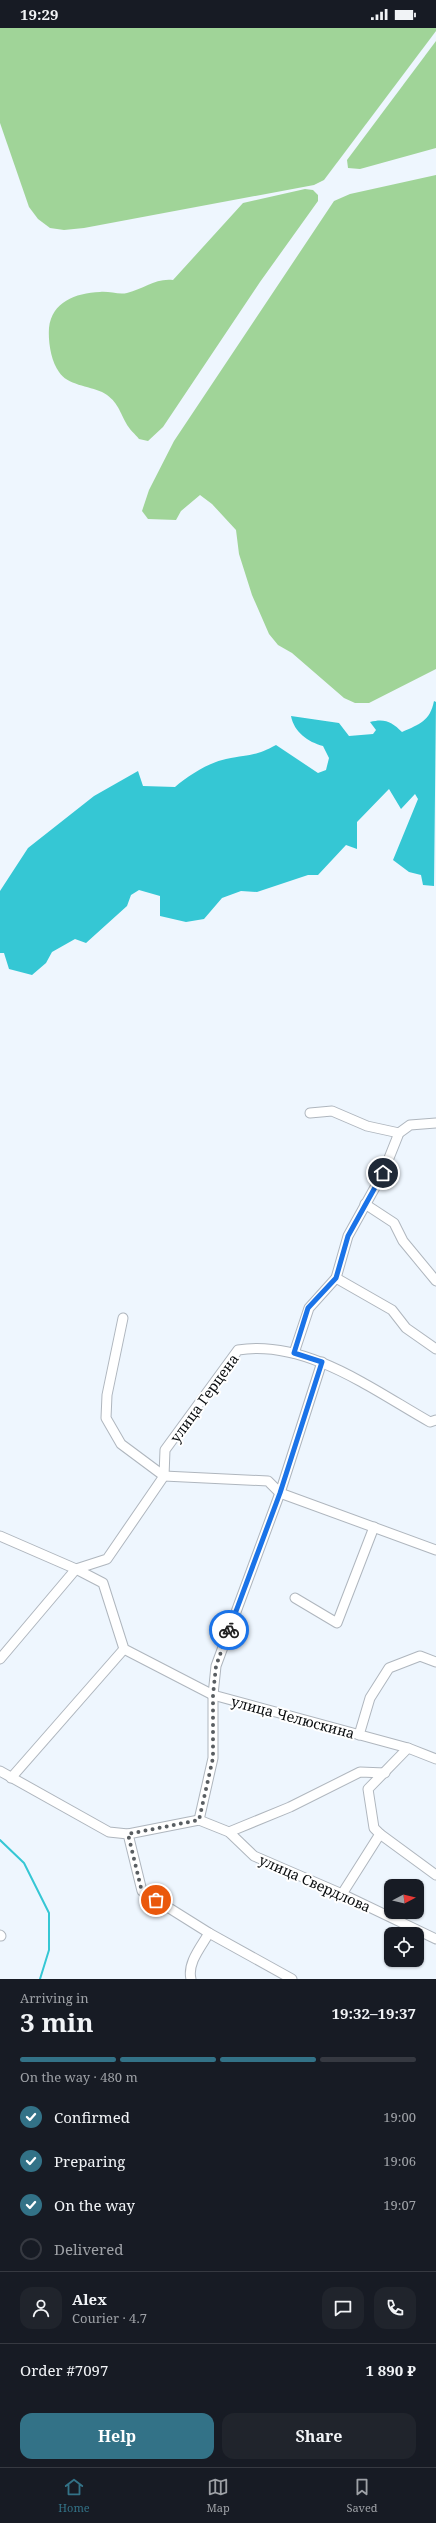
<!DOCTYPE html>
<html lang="en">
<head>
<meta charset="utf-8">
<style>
	body { margin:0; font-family:"Noto Serif",serif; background:#20242c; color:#f1f3f6; height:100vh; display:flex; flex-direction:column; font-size:15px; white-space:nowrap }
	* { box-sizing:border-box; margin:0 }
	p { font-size:13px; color:#9ea1a6 }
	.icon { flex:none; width:22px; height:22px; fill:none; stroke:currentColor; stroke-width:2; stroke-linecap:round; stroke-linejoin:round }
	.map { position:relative; height:1951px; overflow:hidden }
	.panel { display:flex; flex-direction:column; background:#171b24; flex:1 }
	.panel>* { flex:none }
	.needle { width:26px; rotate:83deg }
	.buttons { position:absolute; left:384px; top:1851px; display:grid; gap:8px }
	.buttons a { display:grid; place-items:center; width:40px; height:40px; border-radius:8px; background:#171b24; box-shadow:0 1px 3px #0004; font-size:20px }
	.pin { position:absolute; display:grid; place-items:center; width:34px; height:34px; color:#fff; margin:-17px; border:2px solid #fff; border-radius:50%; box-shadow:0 1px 4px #0007 }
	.courier { position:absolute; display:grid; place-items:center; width:40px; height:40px; margin:-20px; border:3px solid #1a73e8; border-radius:50%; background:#fff; color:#222; box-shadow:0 1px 5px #0007 }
	.headline em { font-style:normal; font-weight:700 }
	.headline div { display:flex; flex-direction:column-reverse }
	.headline { display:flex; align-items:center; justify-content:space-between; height:68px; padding:0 20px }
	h1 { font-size:26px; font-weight:700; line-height:30px }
	.bar { display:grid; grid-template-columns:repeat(4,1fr); gap:6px 4px; align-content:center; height:48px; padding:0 20px }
	.bar i { height:5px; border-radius:3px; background:#363941 }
	.bar .on { background:#337287 }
	.bar p { grid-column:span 4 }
	.line { display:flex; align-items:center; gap:10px; padding:0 20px; border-top:1px solid #363941 }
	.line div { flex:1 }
	.round { display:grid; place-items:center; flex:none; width:42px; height:42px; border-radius:12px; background:#20242c }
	ol { padding:0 20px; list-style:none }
	li { display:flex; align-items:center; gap:12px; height:44px }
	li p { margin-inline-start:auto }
	li .icon { padding:4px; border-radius:50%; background:#337287; color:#fff; stroke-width:4 }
	li:last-child { color:#9ea1a6 }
	li i { width:22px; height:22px; border:2px solid #363941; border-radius:50% }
	.cta { display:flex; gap:8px; margin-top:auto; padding:8px 20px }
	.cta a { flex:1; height:46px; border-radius:12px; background:#337287; color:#fff; font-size:16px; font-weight:700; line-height:46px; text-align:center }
	.cta a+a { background:#20242c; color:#f1f3f6 }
	.status { display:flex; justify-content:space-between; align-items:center; height:28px; padding:0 20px; background:#171b24; direction:ltr }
	.status svg { height:11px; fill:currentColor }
	.tabs { display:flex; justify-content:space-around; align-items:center; height:56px; border-top:1px solid #363941; background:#171b24; font-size:11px; color:#9ea1a6 }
	.tabs a { display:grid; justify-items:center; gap:2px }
	.tabs .on { color:#337287 }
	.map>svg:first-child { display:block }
	.green { fill:#a0d498 }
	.water { fill:#35c7d4 }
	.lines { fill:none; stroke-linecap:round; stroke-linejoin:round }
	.stream { stroke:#35c7d4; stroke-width:2 }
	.minor-casing { stroke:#afb6be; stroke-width:11 }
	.minor { stroke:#fff; stroke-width:9 }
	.done { stroke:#595e62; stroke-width:4; stroke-dasharray:0 7.2 }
	.route { stroke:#1a73e8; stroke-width:5 }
	.labels { text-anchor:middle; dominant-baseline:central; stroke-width:4; stroke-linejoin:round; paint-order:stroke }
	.street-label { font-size:14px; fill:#090c0e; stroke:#fff }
</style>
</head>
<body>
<div class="status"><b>19:29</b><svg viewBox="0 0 49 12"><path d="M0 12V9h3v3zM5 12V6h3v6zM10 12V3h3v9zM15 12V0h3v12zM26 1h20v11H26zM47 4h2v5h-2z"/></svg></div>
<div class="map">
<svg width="436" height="1951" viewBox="0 0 436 1951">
	<rect width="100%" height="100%" fill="#eef6fe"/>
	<!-- green -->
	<g class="green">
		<polygon points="0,0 436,0 436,3 324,152 314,157 84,200 64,202 50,200 38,191 29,179 0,95"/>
		<polygon points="436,13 436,120 360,141 348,140 347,132"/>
		<polygon points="436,147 436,641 369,675 355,675 344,670 292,625 278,617 269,606 252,567 239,526 236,502 212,476 200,467 181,483 176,492 148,491 142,483 149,462 174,413 334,173 350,166"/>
		<path d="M305,161l8,1 5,5v6l-58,81 -97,145 -15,14 -9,-2c-4,-5 -10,-10 -13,-16 -7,-13 -9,-23 -24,-31 -13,-6 -35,-7 -43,-20 -8,-11 -11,-30 -10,-44 3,-26 26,-35 51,-36 9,-1 19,3 27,1 17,-4 28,-15 46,-13l70,-77z"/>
	</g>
	<!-- water -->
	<path class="water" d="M434,673l2,1 -2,184 -11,-1 -2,-10 -12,-3 -16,-12 25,-61 -3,-5 -14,15 -12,-20 -32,33v27l-11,-4 -28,30h-10l-51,17 -16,-1 -19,7 -18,21 -18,3 -26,-6v-20l-21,-6 -8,5 -4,11 -41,37 -11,-4 -23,13 -6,11 -14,12 -23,-6 -5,-16h-4v-62l28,-43 66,-52 44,-25 5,15 32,1c14,-12 33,-24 51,-28 23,-5 28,-2 50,-14l42,28 8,-3 3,-12 -6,-12c-15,-4 -29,-14 -32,-30l48,7 10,13 24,-2 3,-4 -6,-8c15,-4 22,0 32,10 18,-8 28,-11 32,-31z"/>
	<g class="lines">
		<!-- stream -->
		<polyline class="stream" points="0,1812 24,1835 49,1885 49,1922 40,1951"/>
		<!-- minor casing -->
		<g class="minor-casing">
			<g id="minor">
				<polyline points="310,1085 332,1083 367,1098 399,1105"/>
				<polyline points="365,1176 394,1195 403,1213 436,1253"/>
				<polyline points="336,1250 392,1282 406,1300 436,1321"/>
				<polyline points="123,1290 107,1367 106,1390 121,1416 164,1448"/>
				<polyline points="294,1325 309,1280 336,1250 348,1208 383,1145 399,1105 410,1097 436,1095"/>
				<path d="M164,1448l1,-26 73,-100c68,-11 135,40 192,72l6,-2"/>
				<polyline points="164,1448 268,1453 280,1465 436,1522"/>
				<polyline points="0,1508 76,1541 103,1555 124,1621 213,1667 408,1720 436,1731"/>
				<polyline points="295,1570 337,1595 374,1499"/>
				<polyline points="0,1631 76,1541 107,1531 164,1448"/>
				<polyline points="359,1707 370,1670 389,1640 420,1628 436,1634"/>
				<polyline points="0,1743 109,1804 128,1806 142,1863 209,1905 292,1951"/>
				<polyline points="11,1750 124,1621"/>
				<polyline points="199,1792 213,1730 213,1667 216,1638 280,1465 322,1334"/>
				<polyline points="229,1804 290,1779 360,1744 385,1745"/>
				<polyline points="128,1806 199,1792 229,1804 254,1828 342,1866 436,1911"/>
				<polyline points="380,1806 436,1847"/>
				<polyline points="342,1866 380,1806 374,1800 368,1761 408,1720"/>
				<polyline points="0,1907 1,1908"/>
				<path d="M191,1951c-4,-16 10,-32 18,-46"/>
			</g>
		</g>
		<!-- minor -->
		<use href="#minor" class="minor"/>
	</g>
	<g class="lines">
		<!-- done -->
		<polyline class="done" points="156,1872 142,1864 128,1806 199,1792 213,1730 213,1667 216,1638 229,1602"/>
		<!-- route -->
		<polyline class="route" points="229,1602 280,1465 322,1334 294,1325 308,1280 336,1250 348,1208 383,1145"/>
	</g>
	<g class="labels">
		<!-- street labels -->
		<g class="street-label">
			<text transform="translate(204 1370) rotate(-54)">улица Герцена</text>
			<text transform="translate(293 1689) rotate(15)">улица Челюскина</text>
			<text transform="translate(315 1855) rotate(24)">улица Свердлова</text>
		</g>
	</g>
</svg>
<div class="buttons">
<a><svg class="needle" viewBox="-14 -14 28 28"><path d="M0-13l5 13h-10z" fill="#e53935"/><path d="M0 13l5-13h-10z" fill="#9ea1a6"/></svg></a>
<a><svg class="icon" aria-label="locate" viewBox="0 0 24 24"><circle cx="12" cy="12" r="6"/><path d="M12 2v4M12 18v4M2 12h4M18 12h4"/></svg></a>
</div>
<div class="pin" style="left:156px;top:1872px;background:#ea580c"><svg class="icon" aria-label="bag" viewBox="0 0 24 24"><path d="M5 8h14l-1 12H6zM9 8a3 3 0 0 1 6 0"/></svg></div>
<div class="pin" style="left:383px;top:1145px;background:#1f2937"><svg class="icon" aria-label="home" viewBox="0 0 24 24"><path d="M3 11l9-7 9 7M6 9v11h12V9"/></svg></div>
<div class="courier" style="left:229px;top:1602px"><svg class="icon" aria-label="bike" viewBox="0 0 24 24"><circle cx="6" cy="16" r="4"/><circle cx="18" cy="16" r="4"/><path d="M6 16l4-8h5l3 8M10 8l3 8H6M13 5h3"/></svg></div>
</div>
<section class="panel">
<div class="headline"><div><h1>3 min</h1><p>Arriving in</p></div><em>19:32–19:37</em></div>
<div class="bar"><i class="on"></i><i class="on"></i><i class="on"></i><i></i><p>On the way · 480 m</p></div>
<ol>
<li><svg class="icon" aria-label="check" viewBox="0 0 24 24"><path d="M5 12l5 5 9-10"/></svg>Confirmed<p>19:00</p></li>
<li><svg class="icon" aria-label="check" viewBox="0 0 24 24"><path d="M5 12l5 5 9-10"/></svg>Preparing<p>19:06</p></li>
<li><svg class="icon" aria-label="check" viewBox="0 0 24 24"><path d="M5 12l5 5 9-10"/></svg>On the way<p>19:07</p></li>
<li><i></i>Delivered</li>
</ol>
<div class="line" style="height:72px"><a class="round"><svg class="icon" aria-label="person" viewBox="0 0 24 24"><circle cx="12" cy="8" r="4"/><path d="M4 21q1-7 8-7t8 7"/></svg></a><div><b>Alex</b><p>Courier · 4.7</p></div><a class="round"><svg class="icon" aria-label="chat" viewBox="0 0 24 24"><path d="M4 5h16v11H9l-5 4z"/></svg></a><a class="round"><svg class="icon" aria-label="phone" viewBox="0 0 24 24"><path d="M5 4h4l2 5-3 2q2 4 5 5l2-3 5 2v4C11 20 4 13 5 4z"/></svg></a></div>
<div class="line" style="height:52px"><div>Order #7097</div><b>1 890 ₽</b></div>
<div class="cta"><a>Help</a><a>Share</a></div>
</section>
<nav class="tabs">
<a class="on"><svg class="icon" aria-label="home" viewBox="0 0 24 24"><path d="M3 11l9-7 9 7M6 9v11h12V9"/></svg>Home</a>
<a><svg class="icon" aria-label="map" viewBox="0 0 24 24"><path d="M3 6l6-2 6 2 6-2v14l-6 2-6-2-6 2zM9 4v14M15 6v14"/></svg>Map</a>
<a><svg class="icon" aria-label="saved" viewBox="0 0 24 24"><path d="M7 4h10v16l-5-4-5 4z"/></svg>Saved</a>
</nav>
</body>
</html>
